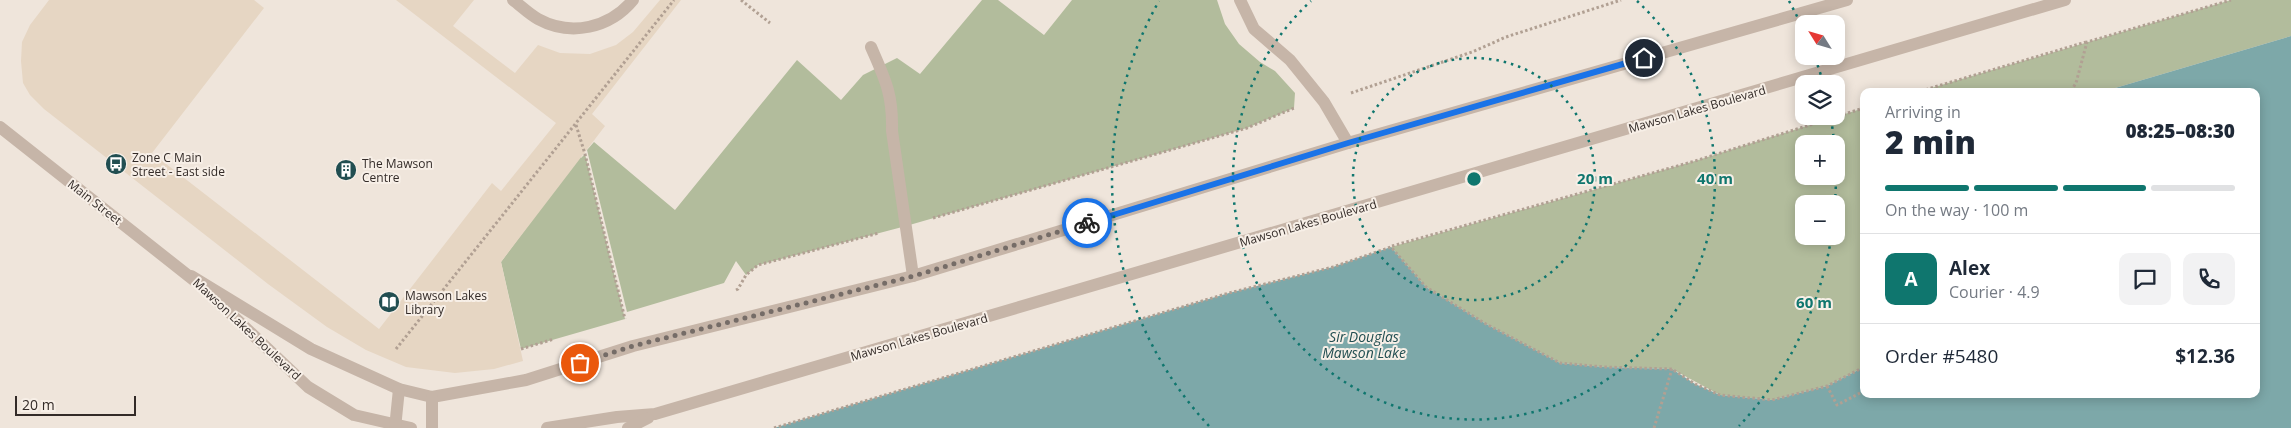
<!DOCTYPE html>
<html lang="en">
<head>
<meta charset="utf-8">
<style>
	body { margin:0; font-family:"Open Sans",sans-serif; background:#f2f2f3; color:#1f2937; height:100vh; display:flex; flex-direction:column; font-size:19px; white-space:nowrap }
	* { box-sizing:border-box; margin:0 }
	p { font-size:16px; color:#747a83 }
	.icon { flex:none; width:28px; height:28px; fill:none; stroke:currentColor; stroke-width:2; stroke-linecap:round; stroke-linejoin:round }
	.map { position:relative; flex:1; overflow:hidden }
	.drawer { position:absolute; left:1860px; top:88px; width:400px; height:310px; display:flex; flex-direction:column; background:#fff; border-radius:10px; box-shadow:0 2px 12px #0003 }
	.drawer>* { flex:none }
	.needle { width:32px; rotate:307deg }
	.fabs { position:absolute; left:1795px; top:15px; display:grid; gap:10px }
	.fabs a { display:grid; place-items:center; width:50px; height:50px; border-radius:10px; background:#fff; box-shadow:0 2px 12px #0003; font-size:25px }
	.scale { position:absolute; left:15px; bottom:12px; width:121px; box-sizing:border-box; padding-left:5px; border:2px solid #332b28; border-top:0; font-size:14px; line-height:18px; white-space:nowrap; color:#332b28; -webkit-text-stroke:4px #f7efe7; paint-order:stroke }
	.pin { position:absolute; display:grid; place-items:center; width:42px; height:42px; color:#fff; margin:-21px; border:2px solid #fff; border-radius:50%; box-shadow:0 1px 5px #0007 }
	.courier { position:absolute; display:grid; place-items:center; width:50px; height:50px; margin:-25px; border:4px solid #1a73e8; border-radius:50%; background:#fff; color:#222; box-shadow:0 1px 6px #0007 }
	.head em { font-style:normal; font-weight:800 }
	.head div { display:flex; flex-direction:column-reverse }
	.head { display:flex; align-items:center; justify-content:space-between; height:85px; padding:0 25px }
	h1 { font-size:32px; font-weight:800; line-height:38px }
	.bar { display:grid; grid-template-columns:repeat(4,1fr); gap:8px 5px; align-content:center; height:60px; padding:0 25px }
	.bar i { height:6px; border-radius:4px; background:#e0e1e3 }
	.bar .selected { background:#0f766e }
	.bar p { grid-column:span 4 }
	.line { display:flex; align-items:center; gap:12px; padding:0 25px; border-top:1px solid #e0e1e3 }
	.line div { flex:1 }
	.round { display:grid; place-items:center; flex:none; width:52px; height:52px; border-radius:10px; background:#f2f2f3 }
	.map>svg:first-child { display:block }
	.green { fill:#b2bc9c; fill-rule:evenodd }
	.plaza { fill:#e6d6c3 }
	.water { fill:#7da8a9 }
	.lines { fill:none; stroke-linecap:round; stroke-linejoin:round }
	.path { stroke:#b1a093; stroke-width:3; stroke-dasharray:2.5 2.5; stroke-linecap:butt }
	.minor { stroke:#c6b5a8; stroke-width:12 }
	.done { stroke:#756c67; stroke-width:5; stroke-dasharray:0 9 }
	.route { stroke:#1a73e8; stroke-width:6 }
	.ring { fill:none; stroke:#0f766e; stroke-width:2.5; stroke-dasharray:2.5 5 }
	.labels { text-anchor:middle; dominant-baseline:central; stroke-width:4; stroke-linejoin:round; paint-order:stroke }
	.street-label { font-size:12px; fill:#332b28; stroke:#f7efe7 }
	.poi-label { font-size:12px; fill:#332b28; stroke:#f7efe7; text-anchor:start }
	.water-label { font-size:14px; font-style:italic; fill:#214e51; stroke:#f7efe7 }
	.centre { fill:#0f766e; stroke:#f7efe7; stroke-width:2.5 }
	.ring-label { font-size:15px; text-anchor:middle; font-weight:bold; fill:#0f766e; stroke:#f7efe7; stroke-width:4; stroke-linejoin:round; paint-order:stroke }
</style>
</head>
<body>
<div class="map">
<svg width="2291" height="428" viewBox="0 0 2291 428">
	<rect width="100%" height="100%" fill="#efe5db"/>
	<!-- green -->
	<g class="green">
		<polygon points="982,0 998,0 1044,35 1072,0 1217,0 1225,24 1239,44 1260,62 1275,71 1295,93 1294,108 1247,128 906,226 758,265 746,275 736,261 724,283 627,312 587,150 594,142 675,210 797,60 841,100 863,75 897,58 920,74"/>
		<polygon points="2231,0 2291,0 2291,36 2105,91 1921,91"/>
		<path d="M1864,108v259l-37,19 -55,14 -52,-5 -48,-26 -68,-2 -44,-4 -74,-39 -60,-37 -35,-40 304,-86zM1804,144h32v32h-32zM1804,204h32v32h-32z"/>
		<polygon points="585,154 625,319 521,349 501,262 580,155 581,158"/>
	</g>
	<!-- plaza -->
	<polygon class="plaza" points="49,0 254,0 264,8 152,153 379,329 492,183 501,191 556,123 396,0 474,0 453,26 515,73 538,45 560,53 590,54 616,45 633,32 660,0 681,0 592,114 605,126 501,262 523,361 494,369 455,373 406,367 366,350 327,327 268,284 44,109 30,95 23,83 21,61 22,42 30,25"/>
	<!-- water -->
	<polygon class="water" points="2291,36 2291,428 774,428 1229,293 1333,267 1391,247 1426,287 1486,324 1560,363 1604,367 1672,369 1695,384 1720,395 1772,400 1827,386 1864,367 1864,394 2256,394 2256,91 2105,91"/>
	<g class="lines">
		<!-- path -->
		<g class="path">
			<polyline points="741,0 770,23"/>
			<polyline points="1921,91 2086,42"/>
			<polyline points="2071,91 2076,83 2087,42 2231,0"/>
			<polyline points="1351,93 1472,52 1506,37 1621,0"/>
			<polyline points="576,125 585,154 625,319"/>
			<polyline points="933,218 1247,128 1294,108"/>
			<polyline points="1392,246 1695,161 1864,108"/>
			<polyline points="736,290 738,289 746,275 758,265 879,233"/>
			<polyline points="396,349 674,0"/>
			<polyline points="521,349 554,339"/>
			<polyline points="1827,386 1837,405 1864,391"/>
			<polyline points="774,428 1229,293 1333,267 1391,247 1426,287 1486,324 1560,363 1604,367 1672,369 1695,384 1720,395 1772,400 1827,386 1864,367"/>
			<polyline points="1654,428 1672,369"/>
		</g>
		<!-- minor -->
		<g class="minor">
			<path d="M513,0c8,6 16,14 25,19 33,18 72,9 95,-19"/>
			<polyline points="1240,0 1254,29 1290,60 1324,102 1348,143"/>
			<path d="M871,47c14,32 22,47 21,84l21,145"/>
			<polyline points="0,127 195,281"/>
			<polyline points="191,276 311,349 399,389 432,397 526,380 633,346 913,276 1348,143 1847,0"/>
			<polyline points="210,294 308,387 354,415 411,428"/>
			<polyline points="395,428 399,389"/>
			<polyline points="432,428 432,397"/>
			<polyline points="547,428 617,417 655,414 2065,0"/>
			<polyline points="628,428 648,418"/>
		</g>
	</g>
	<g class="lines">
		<!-- done -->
		<polyline class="done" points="580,363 633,346 914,276 1087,223"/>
		<!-- route -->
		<polyline class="route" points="1087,223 1348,143 1644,58"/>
	</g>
	<!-- distance rings -->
	<g class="ring">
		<circle cx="1474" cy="179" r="121"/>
		<path d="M1637 1A241 241 0 1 1 1311 1"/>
		<path d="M1831 239A362 362 0 0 1 1739 426M1209 426A362 362 0 0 1 1159 1M1789 1A362 362 0 0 1 1803 29M1815 58A362 362 0 0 1 1823 82M1831 119A362 362 0 0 1 1834 141M1836 179A362 362 0 0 1 1835 201"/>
	</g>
	<!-- icons -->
	<defs>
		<g id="bus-disc" transform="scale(1.125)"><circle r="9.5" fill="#214e51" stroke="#f7efe7"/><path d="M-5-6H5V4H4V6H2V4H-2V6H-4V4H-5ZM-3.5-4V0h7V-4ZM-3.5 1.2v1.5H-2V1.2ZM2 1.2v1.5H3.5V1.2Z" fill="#fff"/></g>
		<g id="building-disc" transform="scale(1.125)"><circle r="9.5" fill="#214e51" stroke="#f7efe7"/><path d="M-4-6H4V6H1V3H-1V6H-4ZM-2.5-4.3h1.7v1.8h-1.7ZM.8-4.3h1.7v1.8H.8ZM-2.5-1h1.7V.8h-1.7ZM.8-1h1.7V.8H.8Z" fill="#fff"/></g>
		<g id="library-disc" transform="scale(1.125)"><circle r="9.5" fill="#214e51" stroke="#f7efe7"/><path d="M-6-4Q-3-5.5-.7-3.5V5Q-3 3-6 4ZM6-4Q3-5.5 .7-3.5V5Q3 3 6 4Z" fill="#fff"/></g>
	</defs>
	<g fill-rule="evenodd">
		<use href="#bus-disc" x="116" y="164"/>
		<use href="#building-disc" x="346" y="170"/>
		<use href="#library-disc" x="389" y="302"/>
	</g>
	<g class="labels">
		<!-- street labels -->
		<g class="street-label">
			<text transform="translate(1697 109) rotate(-16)">Mawson Lakes Boulevard</text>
			<text transform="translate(95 202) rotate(38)">Main Street</text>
			<text transform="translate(1308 223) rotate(-16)">Mawson Lakes Boulevard</text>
			<text transform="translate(247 329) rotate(43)">Mawson Lakes Boulevard</text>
			<text transform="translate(919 337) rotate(-16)">Mawson Lakes Boulevard</text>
		</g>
		<!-- poi labels -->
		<g class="poi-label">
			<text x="132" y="157">Zone C Main<tspan x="132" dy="14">Street - East side</tspan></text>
			<text x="362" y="163">The Mawson<tspan x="362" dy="14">Centre</tspan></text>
			<text x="405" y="295">Mawson Lakes<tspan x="405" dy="14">Library</tspan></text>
		</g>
		<!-- water labels -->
		<g class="water-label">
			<text x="1364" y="336">Sir Douglas<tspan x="1364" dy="16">Mawson Lake</tspan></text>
		</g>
	</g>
	<circle cx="1474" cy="179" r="8" class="centre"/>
	<g class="ring-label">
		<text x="1595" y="184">20 m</text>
		<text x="1715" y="184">40 m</text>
		<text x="1814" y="308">60 m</text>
	</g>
</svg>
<div class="fabs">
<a><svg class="needle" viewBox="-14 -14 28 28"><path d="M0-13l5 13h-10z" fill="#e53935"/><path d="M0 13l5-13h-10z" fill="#747a83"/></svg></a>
<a><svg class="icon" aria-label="layers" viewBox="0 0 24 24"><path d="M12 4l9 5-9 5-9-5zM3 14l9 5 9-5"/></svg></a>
<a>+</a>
<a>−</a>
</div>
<div class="scale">20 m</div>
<div class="pin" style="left:580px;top:363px;background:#ea580c"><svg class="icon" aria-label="bag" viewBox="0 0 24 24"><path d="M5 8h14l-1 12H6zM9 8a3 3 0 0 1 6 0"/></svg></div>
<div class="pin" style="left:1644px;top:58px;background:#1f2937"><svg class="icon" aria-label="home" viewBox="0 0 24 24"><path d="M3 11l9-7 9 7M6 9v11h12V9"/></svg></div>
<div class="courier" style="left:1087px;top:223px"><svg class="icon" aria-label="bike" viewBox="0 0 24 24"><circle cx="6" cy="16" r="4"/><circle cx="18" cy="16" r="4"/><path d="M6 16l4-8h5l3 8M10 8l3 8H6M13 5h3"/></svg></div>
<section class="drawer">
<div class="head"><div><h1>2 min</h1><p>Arriving in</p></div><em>08:25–08:30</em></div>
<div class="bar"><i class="selected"></i><i class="selected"></i><i class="selected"></i><i></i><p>On the way · 100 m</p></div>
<div class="line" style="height:90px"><b class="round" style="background:#0f766e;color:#fff">A</b><div><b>Alex</b><p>Courier · 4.9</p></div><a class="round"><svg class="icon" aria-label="chat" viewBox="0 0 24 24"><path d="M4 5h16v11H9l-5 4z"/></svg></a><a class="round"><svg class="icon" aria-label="phone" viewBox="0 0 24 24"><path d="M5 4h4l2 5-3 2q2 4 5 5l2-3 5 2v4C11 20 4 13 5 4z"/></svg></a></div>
<div class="line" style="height:65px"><div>Order #5480</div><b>$12.36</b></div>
</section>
</div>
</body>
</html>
